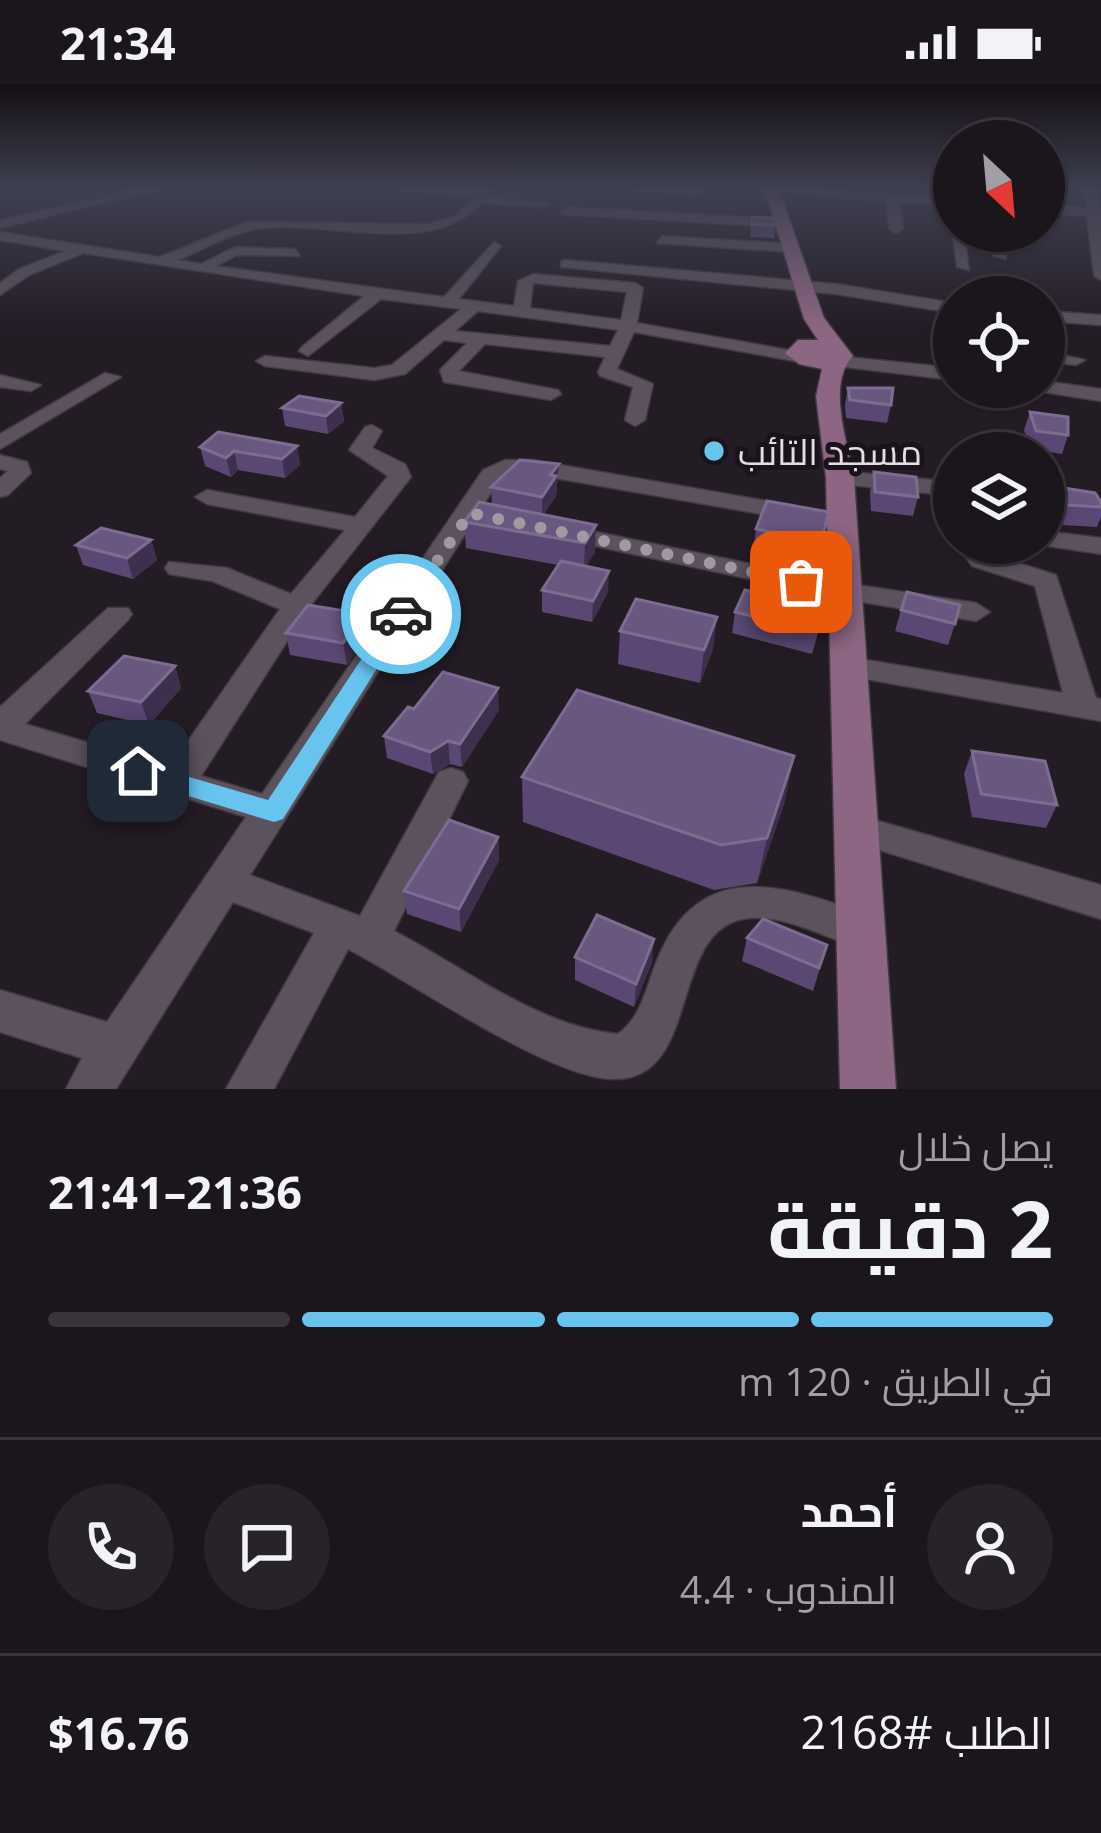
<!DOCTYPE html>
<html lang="ar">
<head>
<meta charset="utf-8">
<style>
	body { margin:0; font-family:"Open Sans",Cairo,sans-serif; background:#282229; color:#f1f3f6; direction:rtl; height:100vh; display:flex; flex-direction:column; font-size:45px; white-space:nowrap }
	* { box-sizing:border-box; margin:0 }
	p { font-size:39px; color:#a09fa3 }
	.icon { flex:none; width:66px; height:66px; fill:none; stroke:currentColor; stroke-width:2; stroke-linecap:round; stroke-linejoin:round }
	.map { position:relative; height:1005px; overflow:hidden; direction:ltr }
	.details { display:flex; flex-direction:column; background:#1b151c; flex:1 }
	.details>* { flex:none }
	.needle { width:78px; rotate:154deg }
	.tools { position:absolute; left:933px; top:36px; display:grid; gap:24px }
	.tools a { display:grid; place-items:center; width:132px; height:132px; border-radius:50%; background:#1b151c; box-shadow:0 3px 9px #0004,0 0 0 3px #39343b; font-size:60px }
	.pin { position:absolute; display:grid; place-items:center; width:102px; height:102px; color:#fff; margin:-51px; border-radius:24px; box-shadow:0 6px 18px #0006 }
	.courier { position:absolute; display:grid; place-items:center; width:120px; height:120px; margin:-60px; border:9px solid #67c4ef; border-radius:50%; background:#fff; color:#222; box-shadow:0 3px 15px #0007 }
	.headline em { font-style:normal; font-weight:700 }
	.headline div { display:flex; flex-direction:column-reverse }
	.headline { display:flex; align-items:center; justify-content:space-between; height:204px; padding:0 48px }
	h1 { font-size:78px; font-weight:700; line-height:90px }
	.bar { display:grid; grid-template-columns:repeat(4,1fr); gap:18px 12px; align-content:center; height:144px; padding:0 48px }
	.bar i { height:15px; border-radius:9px; background:#39343b }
	.bar .active { background:#67c4ef }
	.bar p { grid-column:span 4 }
	.line { display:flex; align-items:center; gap:30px; padding:0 48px; border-top:3px solid #39343b }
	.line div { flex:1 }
	.round { display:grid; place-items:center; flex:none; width:126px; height:126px; border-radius:63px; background:#282229 }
	.status { display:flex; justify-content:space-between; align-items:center; height:84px; padding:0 60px; background:#1b151c; direction:ltr }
	.status svg { height:33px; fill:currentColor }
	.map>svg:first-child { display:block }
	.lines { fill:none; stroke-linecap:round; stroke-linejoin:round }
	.minor-casing { stroke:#403a41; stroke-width:3 }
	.major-casing { stroke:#403a41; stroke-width:3 }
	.minor { fill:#5b525d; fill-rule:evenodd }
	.major { fill:#8c6682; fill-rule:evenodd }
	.wall { fill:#5a4773 }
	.shaded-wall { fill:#3e2f4f }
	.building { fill:#695780; stroke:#7c6c8f; stroke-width:3 }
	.route { fill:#67c4ef }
	.done { stroke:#a099a1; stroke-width:12; stroke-dasharray:0 21.6 }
	.poi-dot { fill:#67c4ef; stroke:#1a131c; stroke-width:4.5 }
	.labels { text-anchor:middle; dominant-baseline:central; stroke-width:10; stroke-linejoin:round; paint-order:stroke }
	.poi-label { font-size:36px; fill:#e3dde4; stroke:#1a131c; text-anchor:start }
</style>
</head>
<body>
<div class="status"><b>21:34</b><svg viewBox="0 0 49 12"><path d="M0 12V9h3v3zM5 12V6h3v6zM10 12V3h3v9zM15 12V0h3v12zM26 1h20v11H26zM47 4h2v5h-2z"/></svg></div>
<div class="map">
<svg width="1101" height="1005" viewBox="0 0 1101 1005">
	<rect width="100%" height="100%" fill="#241c25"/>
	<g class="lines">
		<!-- minor casing -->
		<g class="minor-casing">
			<g id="minor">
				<polygon points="137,106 156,106 0,144 0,136"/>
				<path d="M403,106h88l-4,6 63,7 -6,4 -63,-4c-52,59 -166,11 -234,28 -23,6 -47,20 -69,29l23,4 34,-17 60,2 5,7 -63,-1 -21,11 228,31 50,-55 7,4 -42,53 55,7 4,-25 16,-7 101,9 8,5 -6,35 163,29 9,5 -9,5 -166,-30 -17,37 36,15 -8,36 -10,6 -10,-6 8,-33 -33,-11 -2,-4 7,-15 -120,-13 -26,27 99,19 3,4 -10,6 -107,-18 -4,-12 27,-27 -23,-3 -39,34 -31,6 -109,-14 -9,-5 9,-5 109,12 18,-3 69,-56 -80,-10 -73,57 -9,-5 3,-4 62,-51 -281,-43 -54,22 -29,20v-12l19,-14 46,-18 -65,-11v-8l160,25 87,-35 181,2 28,-8 17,-19zM533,199l94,9 -6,28 -91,-12zM478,227l140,19 -8,16 -155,-15z"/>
				<polygon points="639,106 698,106 700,108 694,111"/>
				<polygon points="766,106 954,114 954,122 899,118 903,145 896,149 889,145 887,117"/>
				<polygon points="1085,106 1095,106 1101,125 1101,196 1094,192 1087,132 1044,129 1044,121 1086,124"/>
				<polygon points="564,123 783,135 789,139 783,143 560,130"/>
				<polygon points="952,144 964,147 969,186 957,183"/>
				<polygon points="990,147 1004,147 1006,175 994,172"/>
				<polygon points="662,152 792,160 799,164 792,168 657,159"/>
				<polygon points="566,176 836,200 954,219 954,229 836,210 561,183 561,177"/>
				<polygon points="1044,227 1101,231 1101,241 1044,237"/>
				<polygon points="954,254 954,296 836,282 827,277 836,272 936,282 935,262"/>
				<polygon points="1044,267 1085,276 1076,281 1044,277"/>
				<polygon points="105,289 121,293 0,365 0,350"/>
				<polygon points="0,291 41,301 31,307 0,303"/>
				<polygon points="1044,297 1101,305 1101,317 1037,307 1034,303 1044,303"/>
				<path d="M372,341l10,6 -10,17 33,16 6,13 -104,133 -106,166 61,18 221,-324 22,-10h27l264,46 12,7 -12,7 -264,-46h-22l-11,6 -249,395 110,41 79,-144 12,-4 12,4 5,9 -74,150c70,36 144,96 224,103 23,-16 28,-46 38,-71 43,-110 131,-77 217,-46l6,13 -6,13 -14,5c-35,-11 -78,-36 -116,-29 -75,14 -41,163 -131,160 -67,-3 -200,-97 -264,-130l-74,140h-48l88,-156 -81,-31 -117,187h-50l16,-31 -82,-26v-42l107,32 139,-205 -246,-77v-33l108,-99h20l4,6 -4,6 -103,104 145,43 110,-158 -68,-28 -43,-7 -4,-6 4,-6 58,6 64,26 54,-64 -138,-26 -12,-7 12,-7 148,27 33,-41 -39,-26 16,-23z"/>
				<polygon points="0,371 27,378 31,389 8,411 0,413 0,394 8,387 0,385"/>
				<polygon points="840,387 954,398 954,412 832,399 832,389"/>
				<polygon points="562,441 844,499 976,519 990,528 976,537 844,515 553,453 550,448 553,443"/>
				<polygon points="1044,447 1101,454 1101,470 1035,460 1044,459"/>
				<polygon points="956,459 982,459 990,470 1056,491 1096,614 1101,615 1101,637 838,590 834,583 838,576 849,573 1063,609 1035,502 972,482"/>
				<polygon points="854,730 1101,801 1101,835 841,754 836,744 841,734"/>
			</g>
		</g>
		<!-- major casing -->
		<g class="major-casing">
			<path id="major" d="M765,106h14l45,128 29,38c-27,28 -5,88 1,122l42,611h-56l-14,-611 -10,-82 6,-27 -23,-5 -14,-11 13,-13h20l-14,-21z"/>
		</g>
		<!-- minor -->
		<use href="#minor" class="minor"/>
		<!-- major -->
		<use href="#major" class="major"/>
	</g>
	<!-- wall -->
	<g class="wall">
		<polygon points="752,133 776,141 774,154 750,153"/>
		<polygon points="848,304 891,321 887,339 846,334 845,321"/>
		<polygon points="341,319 344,337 328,350 285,342 282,324"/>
		<polygon points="1030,328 1068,351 1062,370 1030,365 1024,346"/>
		<polygon points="297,362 300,381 285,394 238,386 231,393 205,382 200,363"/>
		<polygon points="559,380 556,412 543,431 595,468 586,482 608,508 592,538 542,528 542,506 558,481 466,464 464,438 492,421 491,403"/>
		<polygon points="874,388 918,413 913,432 871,427 870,408"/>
		<polygon points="1045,401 1101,418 1101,433 1097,443 1044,440"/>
		<polygon points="829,428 815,488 752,475 756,445"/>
		<polygon points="151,456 157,476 133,495 83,481 76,461"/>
		<polygon points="825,525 812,570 732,549 735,528"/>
		<polygon points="901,526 955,540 948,561 895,547"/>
		<polygon points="620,547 713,565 700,599 618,580"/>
		<polygon points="286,549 367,552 347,581 290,571"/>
		<polygon points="175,582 181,604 149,641 97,629 88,607"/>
		<polygon points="414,625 499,626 462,683 450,680 433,690 387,674 384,652"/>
		<polygon points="972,667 1057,721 1046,744 972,733 964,690"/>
		<polygon points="522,693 785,717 757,799 714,806 523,738"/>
		<polygon points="498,753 499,776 461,848 407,830 404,807"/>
		<polygon points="747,854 827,861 813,907 742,877"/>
		<polygon points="575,873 652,878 634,923 575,896"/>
	</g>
	<!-- shaded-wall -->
	<g class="shaded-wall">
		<polygon points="341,319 344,337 328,350 326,332"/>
		<polygon points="297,362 300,381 285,394 282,375"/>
		<polygon points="234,367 238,386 231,393 226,374"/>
		<polygon points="559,380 556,412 542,432 542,413 550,391"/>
		<polygon points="596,441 595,468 584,486 585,459"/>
		<polygon points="151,456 157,476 133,495 127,474"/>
		<polygon points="609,487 608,508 592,538 593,517"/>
		<polygon points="364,530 367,552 347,581 343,559"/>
		<polygon points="717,533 713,565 700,599 704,566"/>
		<polygon points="175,582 181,604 149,641 141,618"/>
		<polygon points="498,604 499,626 462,683 460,660"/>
		<polygon points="448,657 450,680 433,690 430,668"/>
		<polygon points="794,672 785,717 757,799 767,754"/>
		<polygon points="498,753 499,776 461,848 459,825"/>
		<polygon points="654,855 652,878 634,923 636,900"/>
	</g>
	<!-- building -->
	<g class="building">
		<polygon points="752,133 774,134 776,141 752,140"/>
		<polygon points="848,304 893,304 891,321 850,316"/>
		<polygon points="299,312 341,319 326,332 282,324"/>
		<polygon points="1030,328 1068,333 1068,351 1036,347"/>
		<polygon points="218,348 297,362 282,375 234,367 226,374 200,363"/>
		<polygon points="520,376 559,380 550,391 556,392 542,413 491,403"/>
		<polygon points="874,388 916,393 918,413 875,408"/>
		<polygon points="1045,401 1095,409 1101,418 1101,423 1049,420"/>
		<polygon points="767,417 829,428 821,458 756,445"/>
		<polygon points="479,418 596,441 585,459 464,438"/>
		<polygon points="101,444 151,456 127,474 76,461"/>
		<polygon points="561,477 609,487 593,517 542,506"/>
		<polygon points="745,506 825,525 817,548 735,528"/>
		<polygon points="907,508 960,521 955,540 901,526"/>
		<polygon points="636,515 717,533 704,566 620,547"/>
		<polygon points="308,521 364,530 343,559 286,549"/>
		<polygon points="124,572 175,582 141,618 88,607"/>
		<polygon points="443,588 498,604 460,660 448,657 430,668 384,652 408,623 414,625"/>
		<polygon points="577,606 794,672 767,754 721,761 522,693"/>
		<polygon points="972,667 1045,677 1057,721 981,710"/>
		<polygon points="449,736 498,753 459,825 404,807"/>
		<polygon points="597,831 654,855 636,900 575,873"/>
		<polygon points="763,835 827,861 819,884 747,854"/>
	</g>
	<!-- sky -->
	<linearGradient id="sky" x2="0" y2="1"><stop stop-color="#140f14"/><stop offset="0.43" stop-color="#3f4051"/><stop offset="1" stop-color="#3f4051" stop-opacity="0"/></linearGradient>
	<rect width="1101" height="246" fill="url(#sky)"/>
	<!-- route -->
	<polygon class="route" points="394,526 411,530 283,735 274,738 129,694 129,681 138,678 268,716"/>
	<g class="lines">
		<!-- done -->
		<polyline class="done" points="401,530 470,429 801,498"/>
	</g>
	<!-- markers -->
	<circle class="poi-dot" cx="714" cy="367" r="12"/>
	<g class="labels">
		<!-- poi labels -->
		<g class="poi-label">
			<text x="738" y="367">مسجد التائب</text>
		</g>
	</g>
</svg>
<div class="tools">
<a><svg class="needle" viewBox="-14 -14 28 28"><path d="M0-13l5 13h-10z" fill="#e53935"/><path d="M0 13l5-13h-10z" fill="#a09fa3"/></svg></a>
<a><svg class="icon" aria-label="locate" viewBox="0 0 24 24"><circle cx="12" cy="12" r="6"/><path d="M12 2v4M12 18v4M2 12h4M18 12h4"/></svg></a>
<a><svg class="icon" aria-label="layers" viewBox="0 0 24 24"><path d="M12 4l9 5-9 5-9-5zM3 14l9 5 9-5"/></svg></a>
</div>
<div class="pin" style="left:801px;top:498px;background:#ea580c"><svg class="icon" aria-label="bag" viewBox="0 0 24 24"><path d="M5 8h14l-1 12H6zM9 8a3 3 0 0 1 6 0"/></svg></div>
<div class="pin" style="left:138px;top:687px;background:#1f2937"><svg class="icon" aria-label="home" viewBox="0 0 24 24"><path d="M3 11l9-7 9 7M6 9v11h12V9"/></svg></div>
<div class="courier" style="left:401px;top:530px"><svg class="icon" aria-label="car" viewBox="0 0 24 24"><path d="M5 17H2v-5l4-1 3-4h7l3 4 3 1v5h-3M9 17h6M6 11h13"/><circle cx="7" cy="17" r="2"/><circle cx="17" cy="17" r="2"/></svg></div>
</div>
<section class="details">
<div class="headline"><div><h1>2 دقيقة</h1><p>يصل خلال</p></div><em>21:36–21:41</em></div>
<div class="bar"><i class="active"></i><i class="active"></i><i class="active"></i><i></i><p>في الطريق · 120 m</p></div>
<div class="line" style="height:216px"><a class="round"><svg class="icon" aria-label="person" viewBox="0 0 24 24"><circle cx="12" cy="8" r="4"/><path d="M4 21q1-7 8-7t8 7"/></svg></a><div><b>أحمد</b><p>المندوب · 4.4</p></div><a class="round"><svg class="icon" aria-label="chat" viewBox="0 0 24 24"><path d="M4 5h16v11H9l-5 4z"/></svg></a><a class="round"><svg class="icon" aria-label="phone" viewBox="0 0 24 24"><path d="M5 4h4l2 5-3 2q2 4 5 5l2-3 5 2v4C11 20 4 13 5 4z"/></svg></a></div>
<div class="line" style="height:156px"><div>الطلب #2168</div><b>$16.76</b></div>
</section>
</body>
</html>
